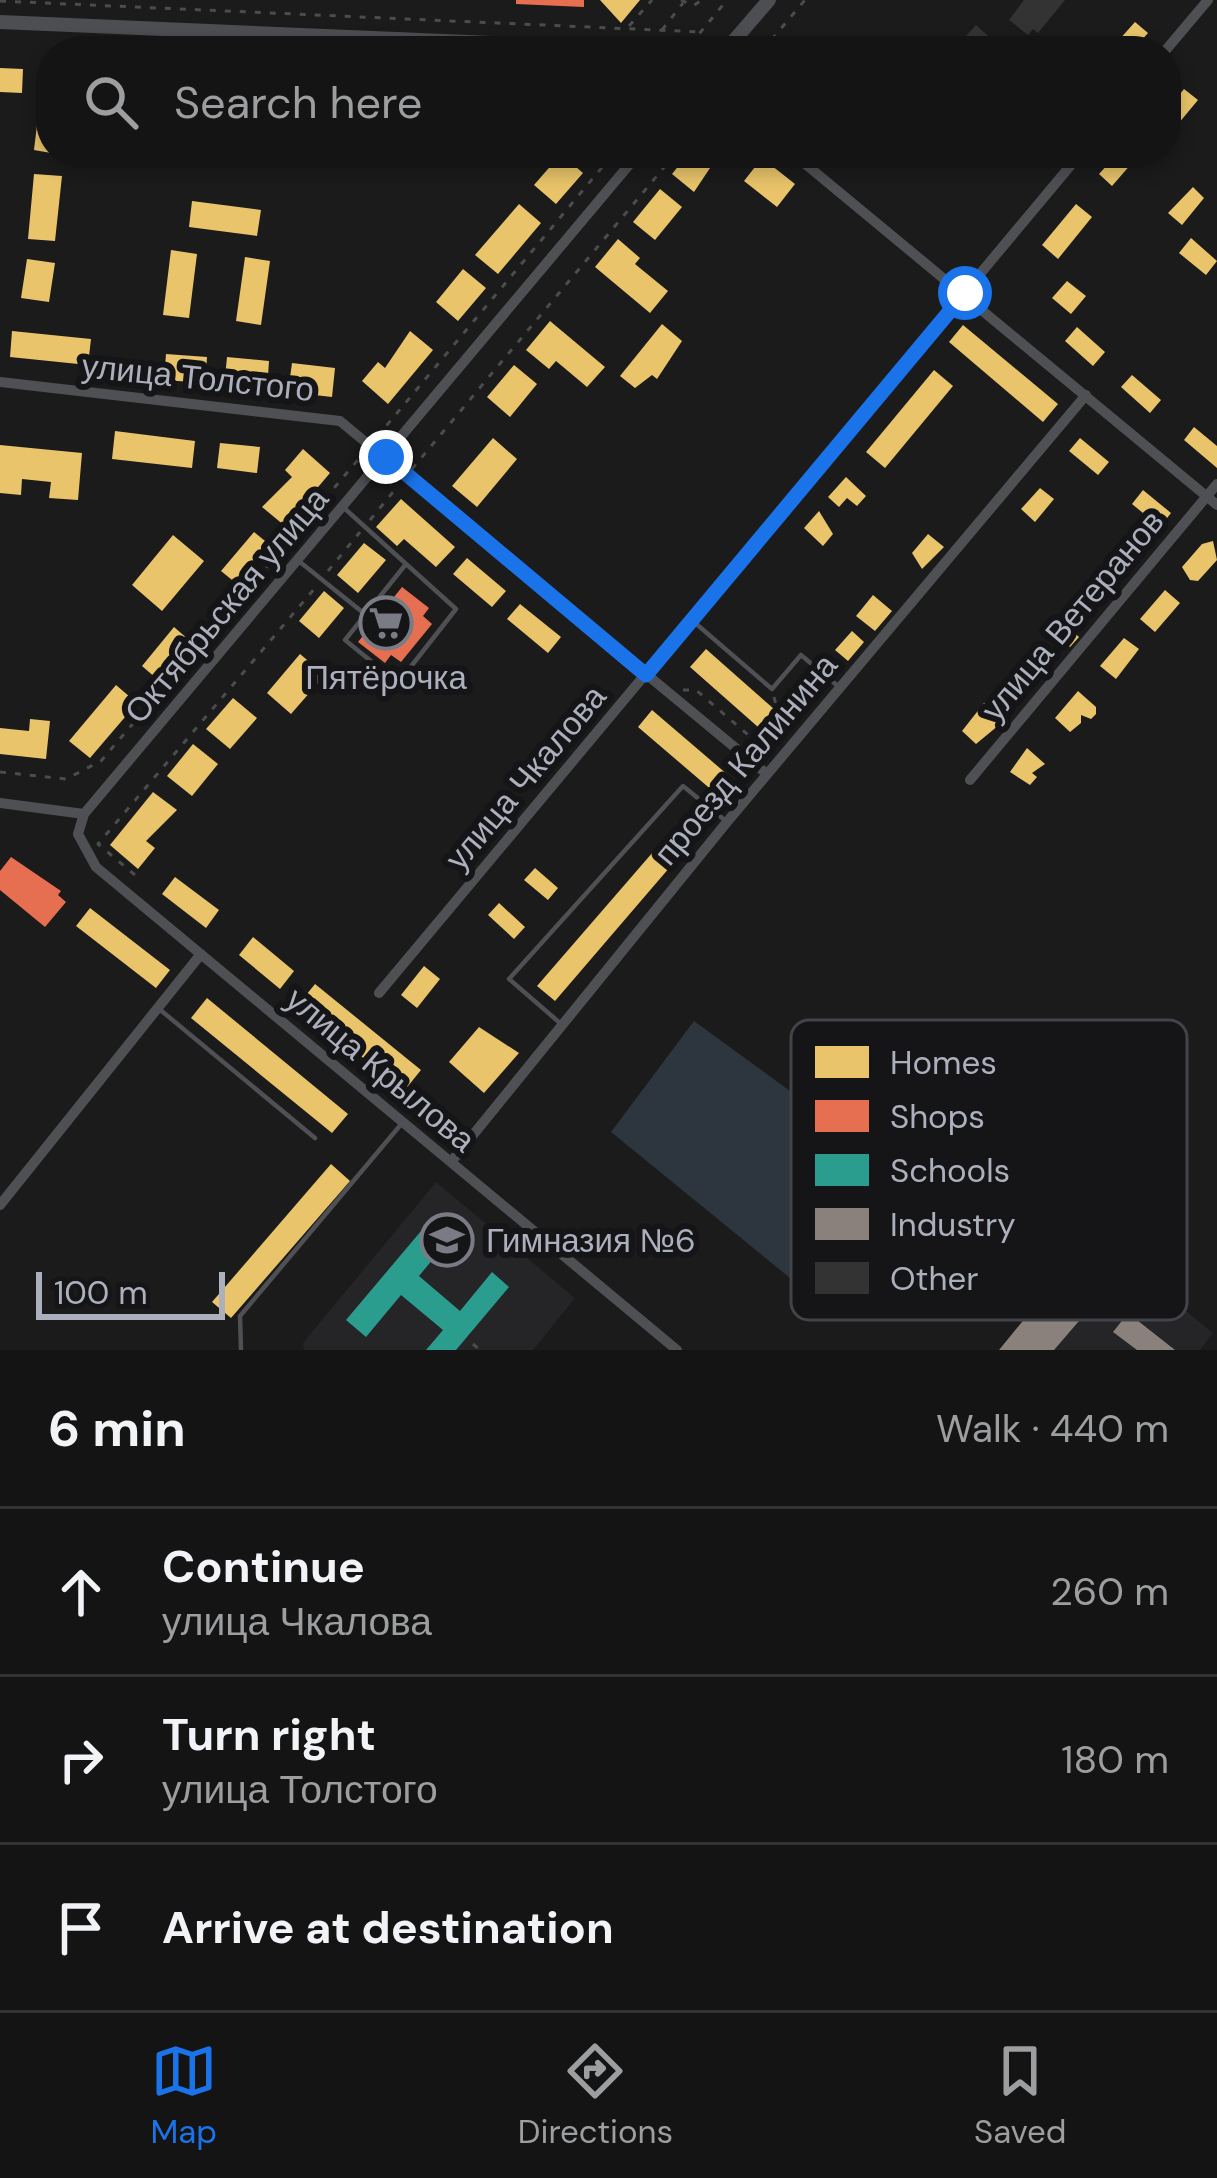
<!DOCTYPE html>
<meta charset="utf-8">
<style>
body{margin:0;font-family:"DM Sans",sans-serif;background:#1d1d1d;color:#f1f3f6}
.scale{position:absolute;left:36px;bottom:30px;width:189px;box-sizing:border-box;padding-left:12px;border:6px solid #acb0bc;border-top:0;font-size:33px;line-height:42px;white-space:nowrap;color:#acb0bc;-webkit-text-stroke:9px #151517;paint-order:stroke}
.stop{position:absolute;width:36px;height:36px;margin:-27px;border:9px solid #1a73e8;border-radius:50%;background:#fff}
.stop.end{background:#1a73e8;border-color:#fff;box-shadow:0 3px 12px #0008}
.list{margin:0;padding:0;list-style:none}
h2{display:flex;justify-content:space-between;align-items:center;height:156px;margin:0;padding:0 48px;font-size:51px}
h2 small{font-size:39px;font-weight:400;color:#9d9ea0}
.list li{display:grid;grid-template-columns:78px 1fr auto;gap:36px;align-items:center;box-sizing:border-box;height:168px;padding:0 48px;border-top:3px solid #333334}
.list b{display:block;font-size:45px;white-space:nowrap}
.list p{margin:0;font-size:39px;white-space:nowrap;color:#9d9ea0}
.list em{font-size:39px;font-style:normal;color:#9d9ea0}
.icon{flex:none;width:66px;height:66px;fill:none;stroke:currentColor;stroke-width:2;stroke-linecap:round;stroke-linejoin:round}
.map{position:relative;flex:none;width:1217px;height:1350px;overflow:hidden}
.search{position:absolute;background:#141414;box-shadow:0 6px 18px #0003;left:36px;right:36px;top:36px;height:132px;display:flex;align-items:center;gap:30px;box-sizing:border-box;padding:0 42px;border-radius:48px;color:#9d9ea0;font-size:45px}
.sheet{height:660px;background:#141414}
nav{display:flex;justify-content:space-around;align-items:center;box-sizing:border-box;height:168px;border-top:3px solid #333334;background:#141414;font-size:33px;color:#9d9ea0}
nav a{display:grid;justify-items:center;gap:6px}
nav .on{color:#1a73e8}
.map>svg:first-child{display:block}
</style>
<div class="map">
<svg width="1217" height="1350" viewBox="0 0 1217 1350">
<rect width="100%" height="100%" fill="#1b1b1b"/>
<!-- built -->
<path fill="#252427" d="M 436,1182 L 575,1298 L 533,1350 L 304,1350 L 303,1343 Z
M 1094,1235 L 1213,1333 L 1200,1350 L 999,1350 Z"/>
<!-- water -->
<path fill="#2d353e" d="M 694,1021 L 879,1156 L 893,1173 L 842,1228 L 830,1216 L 840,1230 L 790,1278 L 611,1132 Z"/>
<!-- homes -->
<path fill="#e9c46a" d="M 600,0 L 640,0 L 621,23 Z
M 1135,22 L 1148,33 L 1132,51 L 1109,51 Z
M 0,68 L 23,69 L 22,93 L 0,92 Z
M 1184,89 L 1198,100 L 1173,130 L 1166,124 L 1166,111 Z
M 39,108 L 51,110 L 51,153 L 34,150 Z
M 689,153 L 735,153 L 727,163 L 718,156 L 694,192 L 672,174 Z
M 1118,153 L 1132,163 L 1112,186 L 1099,174 Z
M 561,154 L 583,173 L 556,204 L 534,185 Z
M 762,158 L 795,184 L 777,207 L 744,181 Z
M 34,174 L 62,176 L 55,241 L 28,239 Z
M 1193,187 L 1204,198 L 1182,225 L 1168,213 Z
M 660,189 L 682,207 L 655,240 L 633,222 Z
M 192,201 L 261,210 L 257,236 L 189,227 Z
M 519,204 L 541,223 L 498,274 L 475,255 Z
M 1076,204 L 1092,217 L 1058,259 L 1042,245 Z
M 1191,238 L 1217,261 L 1206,275 L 1179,253 Z
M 618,239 L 640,258 L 635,264 L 668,291 L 650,313 L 595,267 Z
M 171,250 L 197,254 L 189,318 L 163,315 Z
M 245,257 L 270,261 L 261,325 L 236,321 Z
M 27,259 L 55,263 L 49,302 L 21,298 Z
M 463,269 L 486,288 L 458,321 L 436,302 Z
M 1067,281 L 1086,296 L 1071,314 L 1052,298 Z
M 550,321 L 605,367 L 587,387 L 556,361 L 549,369 L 526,350 Z
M 662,324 L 682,341 L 657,379 L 652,375 L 635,388 L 620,376 Z
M 963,325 L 1058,404 L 1043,422 L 949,342 Z
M 1077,327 L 1105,352 L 1093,366 L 1065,341 Z
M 12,331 L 91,339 L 88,365 L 10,357 Z
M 410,331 L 433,350 L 388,404 L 362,381 L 378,362 L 385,368 Z
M 166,354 L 207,357 L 205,383 L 164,380 Z
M 227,357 L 269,361 L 267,391 L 224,387 Z
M 292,363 L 335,368 L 332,397 L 288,392 Z
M 514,365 L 537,384 L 510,417 L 487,397 Z
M 934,370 L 953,386 L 885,468 L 866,452 Z
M 1132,375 L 1161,400 L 1150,413 L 1121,387 Z
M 1194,427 L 1217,446 L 1217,468 L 1184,440 Z
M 115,431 L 195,441 L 192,468 L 112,459 Z
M 493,438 L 517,459 L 477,507 L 452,486 Z
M 1080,438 L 1109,462 L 1098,475 L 1069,451 Z
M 220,443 L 260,447 L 257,473 L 217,468 Z
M 0,445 L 82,453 L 78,500 L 49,498 L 51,482 L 22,479 L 21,495 L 0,493 Z
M 303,449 L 330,473 L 285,526 L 262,507 L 292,477 L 285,470 Z
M 846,477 L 866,496 L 857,506 L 847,498 L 839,507 L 828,497 Z
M 1040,488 L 1054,499 L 1035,522 L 1021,509 Z
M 1143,490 L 1171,513 L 1160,527 L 1132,504 Z
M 401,499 L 455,547 L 436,567 L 404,539 L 397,546 L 376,527 Z
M 819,511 L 833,534 L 823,546 L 804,528 Z
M 254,532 L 270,545 L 237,584 L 221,571 Z
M 928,534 L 944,547 L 922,569 L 912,553 Z
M 173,535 L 204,561 L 162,611 L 132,585 Z
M 1213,541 L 1217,560 L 1198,581 L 1190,580 L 1182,567 L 1202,544 Z
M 364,543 L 386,560 L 358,593 L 337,575 Z
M 1118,549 L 1133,562 L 1107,591 L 1094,575 Z
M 467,558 L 506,591 L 492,607 L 453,574 Z
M 1165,590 L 1180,603 L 1155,632 L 1140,619 Z
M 324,591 L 344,608 L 319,638 L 299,621 Z
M 873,595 L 892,611 L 875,631 L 856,616 Z
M 1077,597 L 1091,609 L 1072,631 L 1079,637 L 1070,647 L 1054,632 L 1058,627 L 1054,624 Z
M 520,604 L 561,637 L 548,653 L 507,619 Z
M 174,627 L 189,640 L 157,679 L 142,666 Z
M 852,631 L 864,642 L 848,661 L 835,650 Z
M 1124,638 L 1139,649 L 1116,679 L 1100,666 Z
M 706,649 L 774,709 L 758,727 L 690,667 Z
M 1031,652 L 1044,663 L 1031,678 L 1035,682 L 1021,690 L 1008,679 Z
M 300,654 L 325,675 L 291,714 L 267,693 Z
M 812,667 L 829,681 L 797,719 L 780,704 Z
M 116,685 L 137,703 L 90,758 L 69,741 Z
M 1078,691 L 1096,707 L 1096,714 L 1091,719 L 1081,715 L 1081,723 L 1070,732 L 1055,718 Z
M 233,698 L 257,718 L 230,749 L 206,729 Z
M 984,703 L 999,716 L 995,721 L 999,725 L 976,744 L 962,731 Z
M 652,710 L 735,781 L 721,798 L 638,727 Z
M 30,719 L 50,721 L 46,759 L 0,754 L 0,728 L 29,731 Z
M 193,744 L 218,764 L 192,796 L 167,776 Z
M 1027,748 L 1045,764 L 1032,773 L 1037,777 L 1030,785 L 1010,772 Z
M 153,792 L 177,810 L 146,841 L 155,848 L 138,869 L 110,845 Z
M 653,852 L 670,867 L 555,1001 L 537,986 Z
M 535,868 L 558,888 L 548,900 L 524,880 Z
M 175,877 L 219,910 L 206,928 L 162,894 Z
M 499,903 L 525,927 L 514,939 L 488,915 Z
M 90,908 L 170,970 L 156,988 L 76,926 Z
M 253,937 L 294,971 L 280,989 L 239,955 Z
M 424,966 L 440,979 L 417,1008 L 401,995 Z
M 315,984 L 421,1070 L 404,1091 L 298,1005 Z
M 207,998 L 348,1114 L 332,1133 L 191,1018 Z
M 479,1027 L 519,1053 L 484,1093 L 449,1062 Z
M 331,1164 L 350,1181 L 231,1318 L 212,1302 Z"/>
<!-- shops -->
<path fill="#e76f51" d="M 516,0 L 584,0 L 584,7 L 516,4 Z
M 402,587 L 429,608 L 423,616 L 432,624 L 401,662 L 391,655 L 385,663 L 358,642 Z
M 11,857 L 61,891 L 58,895 L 66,902 L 45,927 L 0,890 L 0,871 Z"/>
<!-- schools -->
<path fill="#2a9d8f" d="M 432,1218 L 453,1235 L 419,1276 L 460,1311 L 492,1272 L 509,1287 L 456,1350 L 426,1350 L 443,1330 L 401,1295 L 366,1337 L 346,1320 Z"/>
<!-- industry -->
<path fill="#8a817c" d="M 1045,1294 L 1079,1321 L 1054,1350 L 999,1350 Z
M 1128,1313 L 1175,1350 L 1137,1350 L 1113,1332 Z"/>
<!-- building -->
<path fill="#333" d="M 1024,0 L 1065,0 L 1038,33 L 1033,29 L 1028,35 L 1009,20 Z
M 976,25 L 1005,51 L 983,51 L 966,36 Z"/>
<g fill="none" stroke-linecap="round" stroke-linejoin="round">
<!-- path -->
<path stroke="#4b4c4e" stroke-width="3" stroke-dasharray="6 9" stroke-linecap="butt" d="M 681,0 L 693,6 L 702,0
M 0,1 L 701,32
M 629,26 L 652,0
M 662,30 L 683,3
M 690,45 L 727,0
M 762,51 L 805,0
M 377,437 L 614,153
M 412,469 L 676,153
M 370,520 L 398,486
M 328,571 L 360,532
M 683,690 L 696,690 L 754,740 L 783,733 L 824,686
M 774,697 L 783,733
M 0,772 L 66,779 L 101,761 L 363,454
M 135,875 L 98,844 L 315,588
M 473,1344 L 480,1350"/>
<!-- lane -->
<path stroke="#4e5054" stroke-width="4.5" d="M 343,507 L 456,609 L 398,683 L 345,640 L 406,564
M 300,562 L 366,615
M 694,622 L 772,689 L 801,655 L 839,687
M 158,1008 L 315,1138
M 560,1023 L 509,979 L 683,786 L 727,822
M 241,1350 L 240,1316 L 403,1122"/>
<!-- street -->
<path stroke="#4e5054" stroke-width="10" d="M 1165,51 L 1208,0
M 639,153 L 84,814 L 78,834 L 96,867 L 677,1350
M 792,153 L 1217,505
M 0,382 L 340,421 L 767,774
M 970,780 L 1217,484
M 0,803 L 84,814
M 379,993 L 1081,153
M 451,1162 L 727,822 L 1086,395
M 0,1205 L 201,954"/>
<!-- secondary -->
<path stroke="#4d4e52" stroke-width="14" d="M 0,22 L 676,51
M 725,51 L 769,0"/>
</g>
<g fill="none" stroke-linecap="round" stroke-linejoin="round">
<!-- route -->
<path stroke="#1a73e8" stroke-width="15" d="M 386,457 L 646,675 L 965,293"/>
</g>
<!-- icons -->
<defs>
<g id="supermarket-ring" transform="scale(2.7)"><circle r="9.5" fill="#151517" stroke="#797c84" stroke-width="1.5"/><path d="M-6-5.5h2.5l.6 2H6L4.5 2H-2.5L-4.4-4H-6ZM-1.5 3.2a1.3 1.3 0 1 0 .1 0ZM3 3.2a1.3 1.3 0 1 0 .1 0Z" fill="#797c84"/></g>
<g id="school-ring" transform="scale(2.7)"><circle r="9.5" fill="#151517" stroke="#797c84" stroke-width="1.5"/><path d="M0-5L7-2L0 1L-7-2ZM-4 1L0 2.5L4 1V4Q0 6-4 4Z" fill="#797c84"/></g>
</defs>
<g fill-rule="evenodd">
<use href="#supermarket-ring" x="386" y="623"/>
<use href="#school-ring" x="447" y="1240"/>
</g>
<g text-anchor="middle" stroke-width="12" stroke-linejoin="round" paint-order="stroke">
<!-- street labels -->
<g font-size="33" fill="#acb0bc" stroke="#151517">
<text transform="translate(198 377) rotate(6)" y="12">улица Толстого</text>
<text transform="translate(226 605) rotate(-50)" y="12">Октябрьская улица</text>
<text transform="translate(1072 615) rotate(-50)" y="12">улица Ветеранов</text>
<text transform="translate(745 759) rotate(-50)" y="12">проезд Калинина</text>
<text transform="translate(525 777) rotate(-50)" y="12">улица Чкалова</text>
<text transform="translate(381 1069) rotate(40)" y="12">улица Крылова</text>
</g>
<!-- poi labels -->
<g font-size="33" fill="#acb0bc" stroke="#151517">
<text x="386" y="689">Пятёрочка</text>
<text x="486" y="1252" text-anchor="start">Гимназия №6</text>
</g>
</g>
<!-- legend -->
<rect x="791" y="1020" width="396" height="300" rx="18" fill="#151517" stroke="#424449" stroke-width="3"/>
<rect x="815" y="1046" width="54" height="32" fill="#e9c46a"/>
<rect x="815" y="1100" width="54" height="32" fill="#e76f51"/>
<rect x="815" y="1154" width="54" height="32" fill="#2a9d8f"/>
<rect x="815" y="1208" width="54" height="32" fill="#8a817c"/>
<rect x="815" y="1262" width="54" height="32" fill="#333"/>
<g font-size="33" fill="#acb0bc">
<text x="890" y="1074">Homes</text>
<text x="890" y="1128">Shops</text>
<text x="890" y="1182">Schools</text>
<text x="890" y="1236">Industry</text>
<text x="890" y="1290">Other</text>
</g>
</svg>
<div class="scale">100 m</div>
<div class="stop" style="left:965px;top:293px"></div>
<div class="stop end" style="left:386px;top:457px"></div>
<div class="search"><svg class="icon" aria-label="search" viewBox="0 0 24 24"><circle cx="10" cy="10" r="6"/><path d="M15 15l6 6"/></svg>Search here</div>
</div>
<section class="sheet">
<h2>6 min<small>Walk · 440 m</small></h2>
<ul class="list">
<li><svg class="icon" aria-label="ahead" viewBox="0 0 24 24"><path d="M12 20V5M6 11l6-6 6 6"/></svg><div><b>Continue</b><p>улица Чкалова</p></div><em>260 m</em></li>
<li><svg class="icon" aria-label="right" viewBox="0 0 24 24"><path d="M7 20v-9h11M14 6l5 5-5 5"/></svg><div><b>Turn right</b><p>улица Толстого</p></div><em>180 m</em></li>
<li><svg class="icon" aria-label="arrive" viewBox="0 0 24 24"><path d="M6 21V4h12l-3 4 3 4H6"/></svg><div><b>Arrive at destination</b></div></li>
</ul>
</section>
<nav>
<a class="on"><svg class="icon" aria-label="map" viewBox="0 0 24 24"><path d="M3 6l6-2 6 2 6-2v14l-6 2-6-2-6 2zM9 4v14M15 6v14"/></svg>Map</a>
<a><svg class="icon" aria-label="directions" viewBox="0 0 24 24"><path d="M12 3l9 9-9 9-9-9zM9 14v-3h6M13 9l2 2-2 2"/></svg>Directions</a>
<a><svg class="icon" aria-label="saved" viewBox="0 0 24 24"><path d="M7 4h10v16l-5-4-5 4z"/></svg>Saved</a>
</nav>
